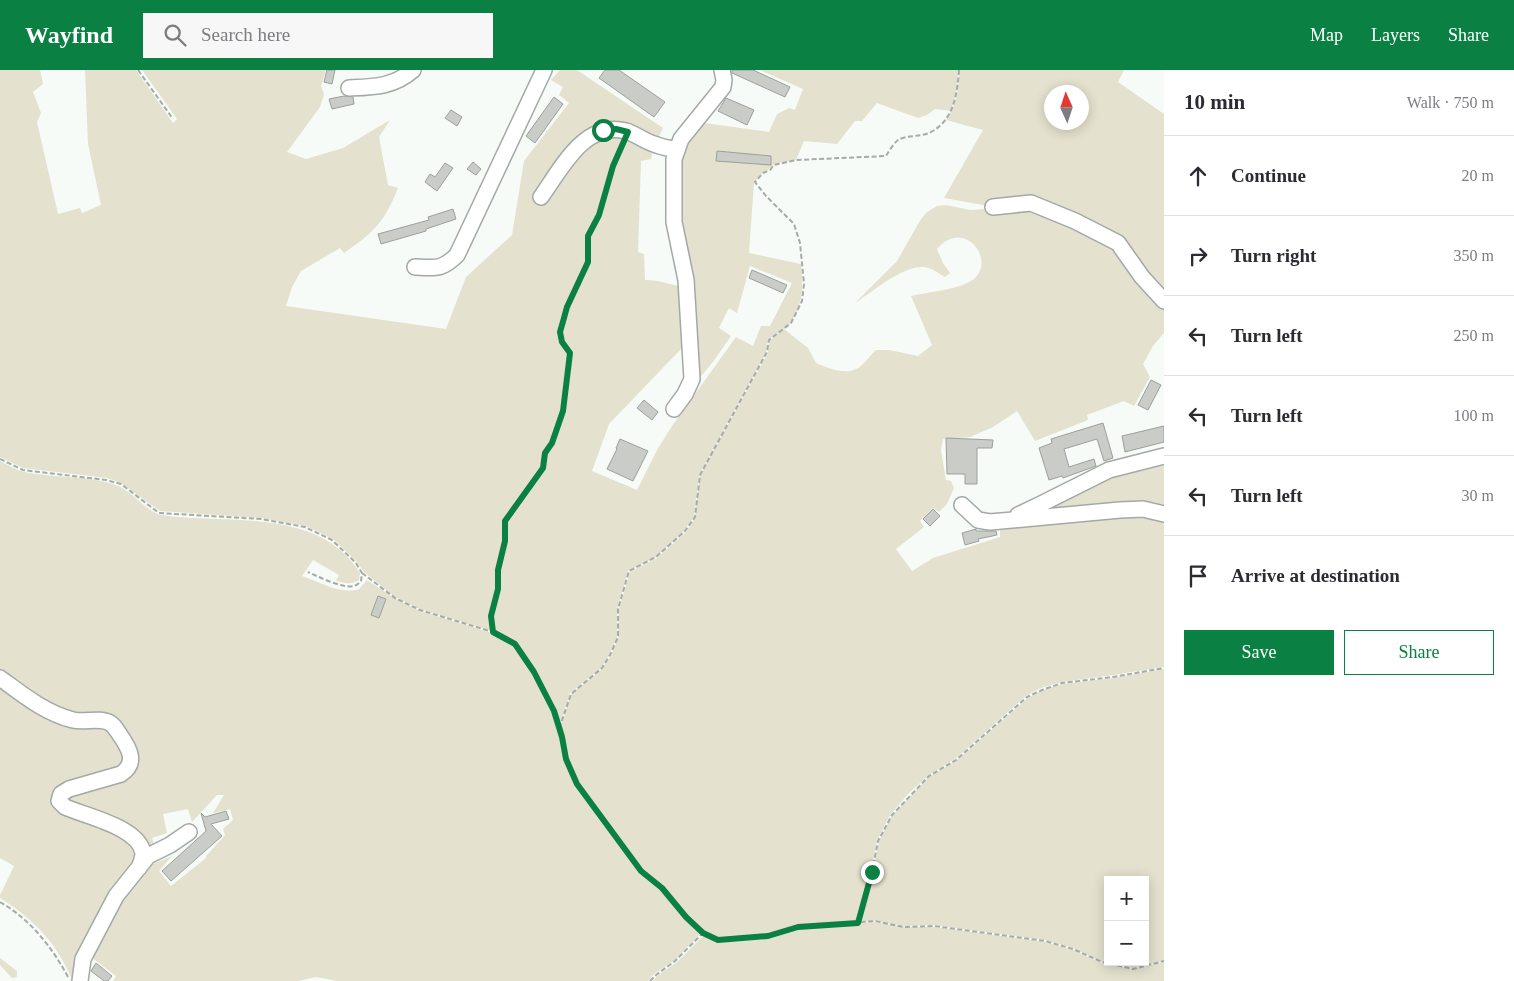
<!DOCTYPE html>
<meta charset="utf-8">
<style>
body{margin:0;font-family:"Times New Roman",serif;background:#f7f7f7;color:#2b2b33}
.controls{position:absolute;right:15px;bottom:15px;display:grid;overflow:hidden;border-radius:0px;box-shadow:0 2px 12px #0003}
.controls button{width:45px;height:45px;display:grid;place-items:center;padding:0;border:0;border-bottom:1px solid #e1e1e2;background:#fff;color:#2b2b33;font:25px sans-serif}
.compass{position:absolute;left:1044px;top:15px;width:45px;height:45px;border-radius:50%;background:#fff;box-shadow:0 2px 12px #0003;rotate:357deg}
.stop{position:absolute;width:15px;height:15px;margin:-11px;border:4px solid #0b8043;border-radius:50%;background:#fff}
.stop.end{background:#0b8043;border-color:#fff;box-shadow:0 1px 5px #0008}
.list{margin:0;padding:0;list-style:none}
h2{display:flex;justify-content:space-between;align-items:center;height:65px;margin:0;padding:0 20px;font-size:21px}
h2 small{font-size:16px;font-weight:400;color:#7c7c81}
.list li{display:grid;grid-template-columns:32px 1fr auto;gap:15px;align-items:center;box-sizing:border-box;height:80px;padding:0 20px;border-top:1px solid #e1e1e2}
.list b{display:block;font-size:19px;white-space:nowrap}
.list em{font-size:16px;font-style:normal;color:#7c7c81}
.actions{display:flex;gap:10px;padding:15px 20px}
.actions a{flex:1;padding:11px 0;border:1px solid #0b8043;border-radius:0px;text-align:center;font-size:18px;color:#0b8043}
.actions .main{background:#0b8043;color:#fff}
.icon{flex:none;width:28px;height:28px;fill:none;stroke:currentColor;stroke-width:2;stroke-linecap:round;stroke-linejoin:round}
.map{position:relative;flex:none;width:1164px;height:911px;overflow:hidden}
header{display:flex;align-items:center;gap:30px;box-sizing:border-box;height:70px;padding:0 25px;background:#0b8043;color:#fff}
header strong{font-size:24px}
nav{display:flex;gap:28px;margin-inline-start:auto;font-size:18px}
.search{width:350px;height:45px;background:#f7f7f7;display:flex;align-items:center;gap:12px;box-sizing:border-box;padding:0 18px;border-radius:0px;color:#7c7c81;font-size:19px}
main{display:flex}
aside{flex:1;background:#fff}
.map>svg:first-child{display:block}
</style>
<header>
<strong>Wayfind</strong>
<div class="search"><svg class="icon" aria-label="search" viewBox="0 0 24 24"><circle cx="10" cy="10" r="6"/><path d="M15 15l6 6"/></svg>Search here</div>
<nav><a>Map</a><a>Layers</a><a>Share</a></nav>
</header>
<main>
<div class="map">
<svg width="1164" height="911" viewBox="0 0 1164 911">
<rect width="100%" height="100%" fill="#f6fbf7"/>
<!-- green -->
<path fill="#e4e1ce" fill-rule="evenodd" d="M 0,0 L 40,0 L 43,14 L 33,22 L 41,43 L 37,52 L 58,144 L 80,138 L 82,143 L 101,135 L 88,74 L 85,0 L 136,0 L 173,53 L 177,49 L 142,0 L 326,0 L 321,16 L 324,24 L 320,37 L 287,82 L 306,89 L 343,78 L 390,50 L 379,67 L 388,115 L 398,118 C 384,153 374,162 344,183 L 340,178 L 301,201 L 292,217 L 286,236 L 446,259 L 466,207 L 512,165 L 524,91 L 569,33 L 559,25 L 563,17 L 551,10 L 560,0 L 577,0 L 663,58 L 658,68 C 646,63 632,55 618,54 C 576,53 554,100 534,129 L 541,133 C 557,111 577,74 603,64 C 609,62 619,64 626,64 L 605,115 L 598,145 L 587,166 L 587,192 L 566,236 L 560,262 L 562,272 L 569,283 L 562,341 L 551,373 L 545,382 L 542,398 L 505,451 L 504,471 L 497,500 L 497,519 L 491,546 L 492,561 L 420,539 L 395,527 L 364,502 L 357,492 L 333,469 L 306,456 L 261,448 L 160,441 L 121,413 L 107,408 L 23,398 L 0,387 Z
M 760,0 L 958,0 L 957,19 L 951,41 L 935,39 L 927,45 L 918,48 L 877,33 L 862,51 L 855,51 L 837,74 L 804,71 L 796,90 L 774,94 L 769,99 L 763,102 L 754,112 L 749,183 L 801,194 C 803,214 804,235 790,253 C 785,259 775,264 768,270 L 766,283 L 699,405 L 694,447 L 684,461 L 656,487 L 628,501 L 617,539 L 617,567 L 609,585 L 601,598 L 570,623 L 560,654 L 549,628 L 535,602 L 516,573 L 493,561 L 492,546 L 499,519 L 499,500 L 506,471 L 506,451 L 543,398 L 546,383 L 552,374 L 564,341 L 570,283 L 563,272 L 561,262 L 568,237 L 588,192 L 589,166 L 600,145 L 607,116 L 611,107 L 613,96 L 629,66 L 653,77 L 651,89 L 641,91 L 638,182 L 644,184 L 645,210 L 658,211 L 678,216 L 683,269 L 682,278 L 609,354 L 592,401 L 637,420 L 657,380 L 672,356 L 736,267 L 753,276 L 761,256 L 770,256 L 792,213 L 750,196 L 737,243 L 729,238 L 719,258 L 731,266 L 713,292 L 691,318 L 674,102 L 697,52 L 769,62 L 777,44 L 789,38 L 795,40 L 803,19 Z
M 959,0 L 1124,0 L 1118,12 L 1164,44 L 1164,228 L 1120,172 L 1030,131 L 988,136 L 944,128 L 983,60 L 946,50 C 957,35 959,18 959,0 ZM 1052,22 L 1082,22 L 1082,52 L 1052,52 Z
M 946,135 L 970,140 L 1032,136 L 1117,176 L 1164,234 L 1164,263 L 1153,276 L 1143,294 L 1150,307 L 1134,336 L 1124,331 L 1087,345 L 1088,350 L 1035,371 L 1017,341 L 993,357 L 970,367 L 943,369 L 941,380 L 946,410 L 951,411 L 954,418 L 947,434 L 939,442 L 933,438 L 920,451 L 924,457 L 896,479 L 912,501 L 933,488 L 1000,467 L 1000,455 L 1127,443 L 1164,447 L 1164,597 L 1113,605 L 1062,612 L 1041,618 L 1026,626 L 955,689 L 929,705 L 910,722 L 890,745 L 877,770 L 871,802 L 856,852 L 798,857 L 768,865 L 718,869 L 704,863 L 687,846 L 663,817 L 652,810 L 642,800 L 578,714 L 566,689 L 561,656 L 571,624 L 602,599 L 611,586 L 618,568 L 619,539 L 630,502 L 657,488 L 686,462 L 695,448 L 700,405 L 768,283 L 769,271 L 784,259 L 808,278 L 816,293 C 830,299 849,307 862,295 C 867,290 871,285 876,280 L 889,280 L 918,286 L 932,275 L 911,226 C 928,222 956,220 971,211 C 999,193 965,146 937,179 L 943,193 L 950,203 L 945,207 C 938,203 932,198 924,197 C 903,195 872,222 855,233 L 897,191 L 921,149 L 927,142 L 937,136 Z
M 1164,388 L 1164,441 L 1029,443 L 1077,418 Z
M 0,391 C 8,395 16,400 24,402 C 53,408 91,405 118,416 C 131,421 149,443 161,445 C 228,455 318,436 360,503 L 359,510 C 351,515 345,513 336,511 L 339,505 L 313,490 L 302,506 C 320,512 340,525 359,519 L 367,510 L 394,528 L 420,541 L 492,563 L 514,574 L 533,603 L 554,641 L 562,667 L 565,689 L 576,714 L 641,801 L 651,811 L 662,818 L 701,863 L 675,890 L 654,904 L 648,911 L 337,911 L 316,907 L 298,911 L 113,911 L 116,906 L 91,887 L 126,823 L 146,797 L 172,786 L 159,801 L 171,816 L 206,788 L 206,786 L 225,765 L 223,759 L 233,750 L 230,739 L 213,743 L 224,725 L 217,725 L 192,752 L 188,739 L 163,744 L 167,763 L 152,768 L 155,778 L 146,782 L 63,728 L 127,704 L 117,655 L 75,648 L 0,605 Z
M 1164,599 L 1164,891 L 1133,898 L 1102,892 L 1073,878 L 1045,870 L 934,855 L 904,856 L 875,851 L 859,852 L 873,802 L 879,771 L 892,746 L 930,706 L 956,691 L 1028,628 L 1042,620 L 1063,614 L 1113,608 ZM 1108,810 L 1145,810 L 1145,892 L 1108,892 Z
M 0,612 L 40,639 L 109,656 L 127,694 L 57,727 L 117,760 L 140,783 L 73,911 C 69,903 65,894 60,886 C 47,863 23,842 0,828 L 0,825 L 14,796 L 0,788 Z
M 875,852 L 904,857 L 934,857 L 1045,872 L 1073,880 L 1102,893 L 1133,899 L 1164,892 L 1164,911 L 653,911 L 657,906 L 677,892 L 704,865 L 718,870 L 768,866 L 799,858 Z
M 0,888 L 17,901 L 17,907 L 12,908 L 0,895 Z"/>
<!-- building -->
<path fill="#caccc7" stroke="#9d9f9a" d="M 327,0 L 335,0 L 332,14 L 324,12 Z
M 605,0 L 619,0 L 665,32 L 654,47 L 599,8 Z
M 732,0 L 753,0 L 790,17 L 785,27 L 732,3 Z
M 344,26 L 353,27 L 354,34 L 332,39 L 329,29 Z
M 554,27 L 563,34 L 535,73 L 526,66 Z
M 726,28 L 754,40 L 747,55 L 718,41 Z
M 451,40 L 462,47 L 457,56 L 445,48 Z
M 717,81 L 771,86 L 771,95 L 716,91 Z
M 473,92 L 481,99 L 476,105 L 467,99 Z
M 445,93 L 453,98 L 437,121 L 425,112 L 430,104 L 435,107 Z
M 453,139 L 456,149 L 426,159 L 426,161 L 381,174 L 378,164 L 429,150 L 428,147 Z
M 752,200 L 787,215 L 783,223 L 749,208 Z
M 1151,310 L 1161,315 L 1148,340 L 1138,335 Z
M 644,330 L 658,342 L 652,350 L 637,338 Z
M 1103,353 L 1113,388 L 1104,391 L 1097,369 L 1064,379 L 1069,397 L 1094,389 L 1096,396 L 1063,408 L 1062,406 L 1049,410 L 1039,378 L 1052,373 L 1051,369 Z
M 1164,356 L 1164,372 L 1125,382 L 1122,366 Z
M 946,368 L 993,370 L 992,378 L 977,378 L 977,414 L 965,414 L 965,404 L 947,404 Z
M 620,369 L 648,381 L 633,411 L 607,399 L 617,379 L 616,378 Z
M 933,439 L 940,446 L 930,456 L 923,449 Z
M 976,459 L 976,461 L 996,461 L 997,465 L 978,469 L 979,471 L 965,475 L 962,463 Z
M 378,526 L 386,529 L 379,548 L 371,545 Z
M 226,741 L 229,749 L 211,754 L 222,766 L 171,811 L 162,801 L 206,761 L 201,743 L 205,747 Z
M 96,893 L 112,906 L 108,911 L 104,911 L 91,901 Z"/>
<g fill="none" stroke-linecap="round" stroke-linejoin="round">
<!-- minor casing -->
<g stroke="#a3a9a5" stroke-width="18">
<path id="minor" d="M 349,18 C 373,17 394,17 413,0
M 541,127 C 561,99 585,50 626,61 C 636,64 644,71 654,74 C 661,77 669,78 676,80
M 993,137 L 1031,133 L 1075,151 L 1118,173 L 1142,207 L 1164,231
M 415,197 C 436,198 442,200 457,185 L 544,0
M 674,339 L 685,324 L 692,309 L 686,210 L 674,152 L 674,89 L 681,69 L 723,17 L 724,10 L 722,0
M 962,435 L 978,450 L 990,452 L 1120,440 L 1143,439 L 1164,444
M 1018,445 L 1041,434 L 1109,400 L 1164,386
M 0,608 C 22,624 45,643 73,650 C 84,653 100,647 110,653 C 115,656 117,661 120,665 C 129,678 138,693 121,704 L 69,719 L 61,724 L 59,731 L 65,737 C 85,746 139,757 143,783 C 143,788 141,793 139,798
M 80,911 L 83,889 L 116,826 L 148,786 L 170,775 L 189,762"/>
</g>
<!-- path -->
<path stroke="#a7aba8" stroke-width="2" stroke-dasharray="5 2.5" stroke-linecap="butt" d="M 138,0 L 173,49
M 959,0 C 957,25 954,51 929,63 C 920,67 906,65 898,70 C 894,73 889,81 886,86 L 796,90 L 774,95 L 770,100 L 763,103 L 755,112 L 766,126 L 794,154 L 800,173 L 804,214 L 802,231 L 791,253 L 769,270 L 767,282 L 700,405 L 695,447 L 685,461 L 656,487 L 629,501 L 618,539 L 618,567 L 610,585 L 602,598 L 571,624 L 560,656 L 566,689 L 577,714 L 641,801 L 662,818 L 686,847 L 703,863 L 718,869 L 768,866 L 798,857 L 875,851 L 904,857 L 934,856 L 1045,871 L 1073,879 L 1102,892 L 1133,899 L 1164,891
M 0,389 L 23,400 L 106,410 L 121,414 L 159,443 L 261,449 L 305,457 L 332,470 L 356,493 L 362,503 L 361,511 C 359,513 357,515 354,516 C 343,519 319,507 308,502
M 362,503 L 395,528 L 420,540 L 493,562 L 515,574 L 534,602 L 554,641 L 559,655
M 493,562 L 491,546 L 498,519 L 498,500 L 505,471 L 505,451 L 543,398 L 545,383 L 552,373 L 563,341 L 570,283 L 562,272 L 560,262 L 567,237 L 588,192 L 588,166 L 599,145 L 606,115 L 624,73
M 0,832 C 30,849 52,877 68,907
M 858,853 L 872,802 L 878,771 L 892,745 L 929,706 L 956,690 L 1027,627 L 1042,620 L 1062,613 L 1113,607 L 1164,598
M 650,911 L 656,905 L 675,891 L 703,863"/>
<!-- minor -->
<use href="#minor" stroke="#fff" stroke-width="15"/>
</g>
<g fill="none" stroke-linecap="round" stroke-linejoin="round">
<!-- route -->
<path stroke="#0b8043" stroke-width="6" d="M 603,60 L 616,59 L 628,62 L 613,96 L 599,145 L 588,166 L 588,192 L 567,237 L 564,248 L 560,262 L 562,272 L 570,283 L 563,341 L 552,373 L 545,383 L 543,398 L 505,451 L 505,471 L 498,500 L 498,519 L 491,546 L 493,562 L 515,574 L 534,602 L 554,641 L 562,667 L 566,689 L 577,714 L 641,801 L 662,818 L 686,847 L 703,863 L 718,870 L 768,866 L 798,857 L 858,853 L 872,802"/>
</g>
</svg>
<div class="controls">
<button>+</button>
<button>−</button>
</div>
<svg class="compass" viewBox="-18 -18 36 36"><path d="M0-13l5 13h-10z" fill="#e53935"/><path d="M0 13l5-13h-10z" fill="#7c7c81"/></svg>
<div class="stop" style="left:603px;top:60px"></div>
<div class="stop end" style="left:872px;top:802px"></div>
</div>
<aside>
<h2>10 min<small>Walk · 750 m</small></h2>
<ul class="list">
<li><svg class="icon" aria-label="ahead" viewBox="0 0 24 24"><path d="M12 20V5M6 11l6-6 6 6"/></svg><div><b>Continue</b></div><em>20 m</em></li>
<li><svg class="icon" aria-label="right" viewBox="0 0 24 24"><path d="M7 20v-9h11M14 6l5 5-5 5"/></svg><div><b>Turn right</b></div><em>350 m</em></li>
<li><svg class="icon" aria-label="left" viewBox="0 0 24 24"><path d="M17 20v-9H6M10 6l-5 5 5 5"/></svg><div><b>Turn left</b></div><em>250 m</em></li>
<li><svg class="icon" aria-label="left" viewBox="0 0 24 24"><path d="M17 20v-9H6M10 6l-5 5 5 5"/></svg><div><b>Turn left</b></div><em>100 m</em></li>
<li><svg class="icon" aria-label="left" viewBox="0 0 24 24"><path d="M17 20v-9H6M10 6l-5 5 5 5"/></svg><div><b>Turn left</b></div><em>30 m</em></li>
<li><svg class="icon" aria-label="arrive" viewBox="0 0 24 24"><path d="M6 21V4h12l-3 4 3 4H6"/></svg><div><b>Arrive at destination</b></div></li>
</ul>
<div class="actions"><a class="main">Save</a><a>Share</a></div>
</aside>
</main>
